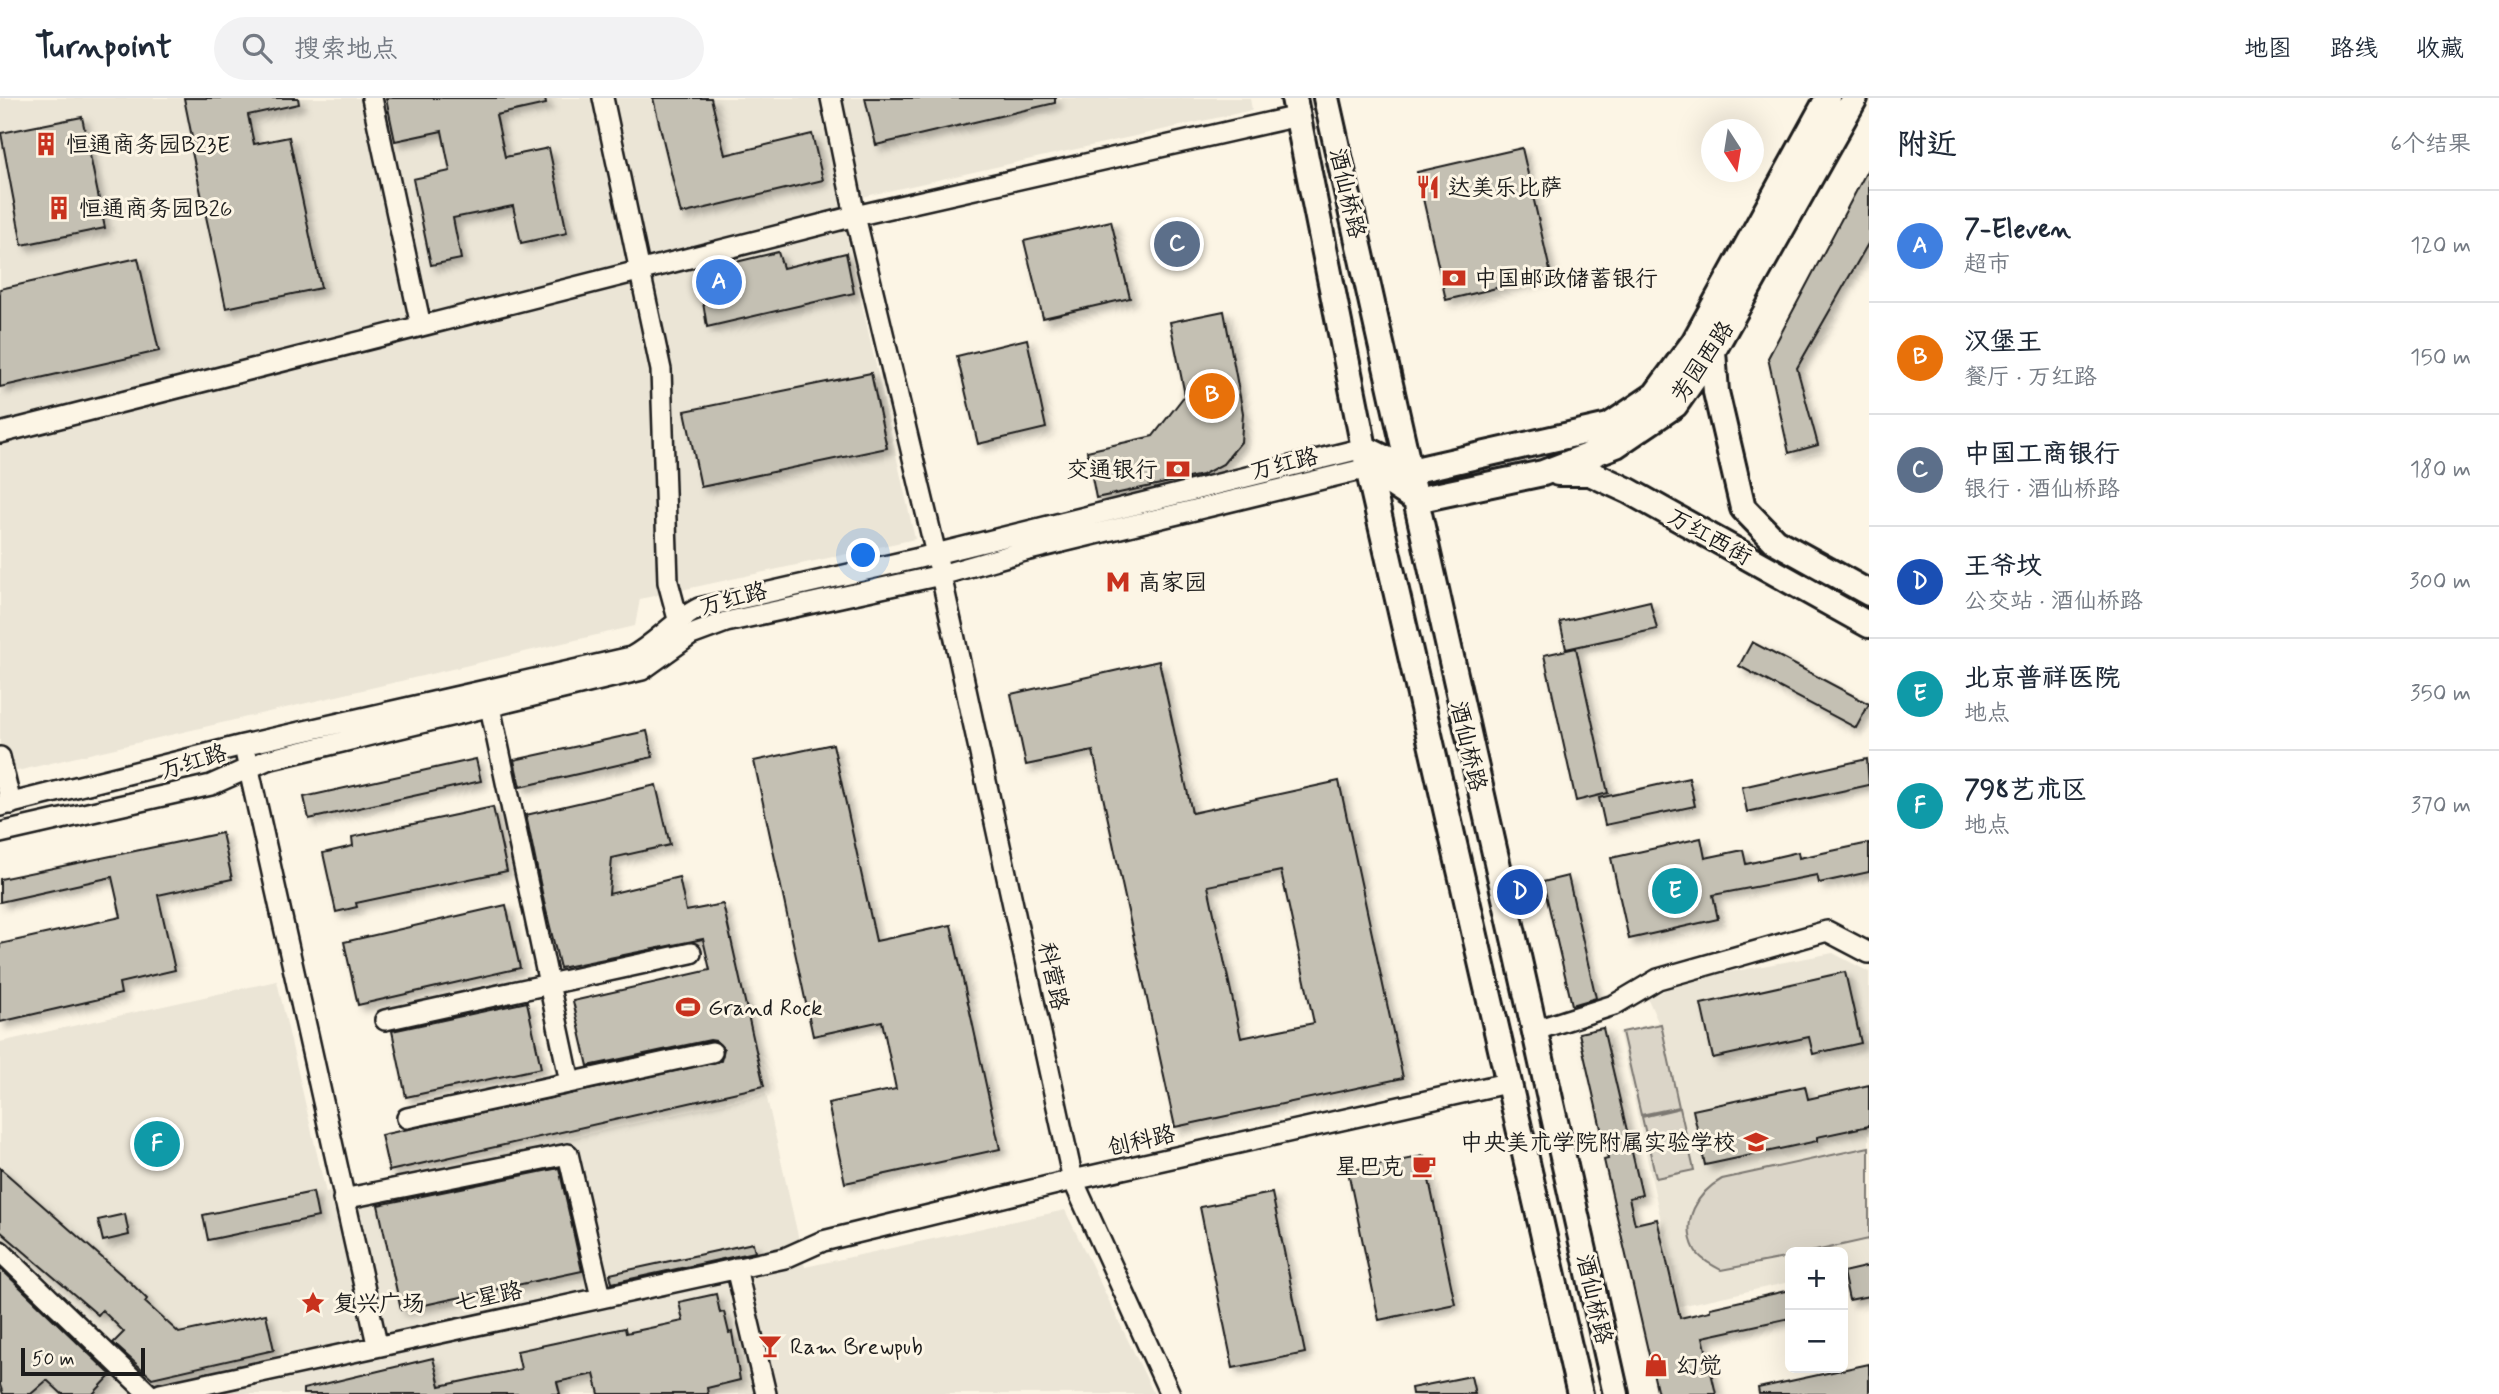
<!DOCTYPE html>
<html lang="zh">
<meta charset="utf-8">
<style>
body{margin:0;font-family:Mynerve,"LXGW WenKai TC",sans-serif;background:#f2f2f3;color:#1f2937}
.controls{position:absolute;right:21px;bottom:21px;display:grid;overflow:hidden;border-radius:10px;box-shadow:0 7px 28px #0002}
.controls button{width:63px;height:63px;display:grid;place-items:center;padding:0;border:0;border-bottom:2px solid #e0e1e3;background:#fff;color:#1f2937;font:35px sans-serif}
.compass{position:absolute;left:1701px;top:21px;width:63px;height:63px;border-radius:50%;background:#fff;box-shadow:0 7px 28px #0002;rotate:168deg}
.scale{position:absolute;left:21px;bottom:18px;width:124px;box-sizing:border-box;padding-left:7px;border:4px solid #1c1c1c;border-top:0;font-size:19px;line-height:24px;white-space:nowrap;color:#1c1c1c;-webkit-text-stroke:5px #fcf5e5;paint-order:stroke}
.you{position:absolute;left:864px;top:458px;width:24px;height:24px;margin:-18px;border:5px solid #fff;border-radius:50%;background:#1a73e8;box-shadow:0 0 0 10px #1a73e833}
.badge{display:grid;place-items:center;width:46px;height:46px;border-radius:50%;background:#b45309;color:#fff;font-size:23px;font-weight:700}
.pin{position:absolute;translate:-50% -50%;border:4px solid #fff;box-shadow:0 2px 7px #0006}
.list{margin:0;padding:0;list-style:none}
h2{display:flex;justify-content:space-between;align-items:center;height:91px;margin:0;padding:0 28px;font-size:30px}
h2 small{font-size:23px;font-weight:400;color:#747a83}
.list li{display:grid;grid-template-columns:46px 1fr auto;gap:21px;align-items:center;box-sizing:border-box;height:112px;padding:0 28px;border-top:2px solid #e0e1e3}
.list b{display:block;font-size:26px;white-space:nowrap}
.list p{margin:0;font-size:23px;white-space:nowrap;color:#747a83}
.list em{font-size:23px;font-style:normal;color:#747a83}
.icon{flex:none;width:38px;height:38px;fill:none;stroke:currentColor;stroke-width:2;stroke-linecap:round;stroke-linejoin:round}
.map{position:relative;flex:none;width:1869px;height:1296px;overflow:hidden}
header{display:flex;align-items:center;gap:42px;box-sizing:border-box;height:98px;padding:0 35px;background:#fff;border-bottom:2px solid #e0e1e3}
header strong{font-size:33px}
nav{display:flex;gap:38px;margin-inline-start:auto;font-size:24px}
.search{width:490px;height:63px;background:#f2f2f3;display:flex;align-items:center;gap:18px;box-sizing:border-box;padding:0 24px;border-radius:38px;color:#747a83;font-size:26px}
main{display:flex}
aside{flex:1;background:#fff}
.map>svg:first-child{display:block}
</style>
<header>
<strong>Turnpoint</strong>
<div class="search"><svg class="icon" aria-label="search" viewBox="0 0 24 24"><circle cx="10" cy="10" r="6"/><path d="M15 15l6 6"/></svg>搜索地点</div>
<nav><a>地图</a><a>路线</a><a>收藏</a></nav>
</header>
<main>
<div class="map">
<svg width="1869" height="1296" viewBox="0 0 1869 1296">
<defs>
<filter id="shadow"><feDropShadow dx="5.5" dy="5.5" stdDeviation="3.5" flood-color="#0004"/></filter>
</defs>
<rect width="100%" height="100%" fill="#fcf5e5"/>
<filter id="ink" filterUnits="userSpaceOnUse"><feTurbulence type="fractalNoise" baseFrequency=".0143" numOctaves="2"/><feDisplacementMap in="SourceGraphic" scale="14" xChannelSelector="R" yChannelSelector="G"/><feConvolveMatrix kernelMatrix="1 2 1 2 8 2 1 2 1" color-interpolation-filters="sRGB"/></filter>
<g filter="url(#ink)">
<!-- built -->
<path fill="#ebe5d6" d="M 0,0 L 1250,0 L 1252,12 L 839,104 L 915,441 L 640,501 L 635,528 L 0,677 Z
M 1833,855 L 1869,874 L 1869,1167 L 1843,1172 L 1843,1154 L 1790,1154 L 1790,1184 L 1680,1208 L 1619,934 L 1658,924 L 1648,901 L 1682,883 Z
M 277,883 L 326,1095 L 766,996 L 805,1169 L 1065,1112 L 1154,1296 L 0,1296 L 0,944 Z"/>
<!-- green -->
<path fill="#dbd5c8" stroke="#7c7872" stroke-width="2" d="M 1661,926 L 1679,1009 L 1641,1017 L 1622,934 Z
M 1680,1010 L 1694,1072 L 1656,1080 L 1642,1019 Z
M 1869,1049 L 1869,1141 L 1811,1154 L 1790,1154 L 1790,1159 L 1721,1172 C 1712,1167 1700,1161 1695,1152 C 1680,1123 1698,1094 1722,1081 Z"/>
<!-- building -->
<path fill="#c4c0b3" stroke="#1c1c1c" stroke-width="2" fill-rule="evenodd" filter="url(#shadow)" d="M 184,0 L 298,0 L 299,6 L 248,17 L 254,46 L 289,39 L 321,190 L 226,210 L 192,54 L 195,54 Z
M 386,0 L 545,0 L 546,6 L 496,17 L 505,59 L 549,50 L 567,135 L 521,145 L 513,108 L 453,120 L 461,161 L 431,167 L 413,81 L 450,73 L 442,33 L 395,43 Z
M 653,0 L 711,0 L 725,57 L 812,36 L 823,82 L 681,116 Z
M 865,0 L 1055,0 L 1055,5 L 876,47 Z
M 82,19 L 105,130 L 22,147 L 1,35 Z
M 1522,50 L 1551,177 L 1446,202 L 1417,74 Z
M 1869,69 L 1869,144 L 1797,270 L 1818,347 L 1789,355 L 1768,260 Z
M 1111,123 L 1130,200 L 1043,220 L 1024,143 Z
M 778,154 L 783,170 L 846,155 L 854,195 L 707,229 L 698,173 Z
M 138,160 L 159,253 L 0,289 L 0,191 Z
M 1224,213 L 1243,315 L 1241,344 L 1223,366 L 1202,377 L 1096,400 L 1087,353 L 1153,338 L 1185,297 L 1170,224 Z
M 1027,241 L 1046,330 L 978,346 L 957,258 Z
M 871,275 L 887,350 L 701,389 L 685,313 Z
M 1650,503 L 1657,531 L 1566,551 L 1560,524 Z
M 1752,544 L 1869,606 L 1856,630 L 1739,568 Z
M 1576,550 L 1608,695 L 1576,703 L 1544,557 Z
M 1159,563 L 1192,715 L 1339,683 L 1403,980 L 1175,1029 L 1093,653 L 1026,667 L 1011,596 ZM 1281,773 L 1314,925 L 1241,940 L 1208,788 Z
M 647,633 L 653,659 L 520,689 L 514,662 Z
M 833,646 L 876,843 L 951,827 L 1000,1051 L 845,1085 L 828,1005 L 896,991 L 882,923 L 813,938 L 754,663 Z
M 476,661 L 481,683 L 309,721 L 304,699 Z
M 1867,661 L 1869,687 L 1747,714 L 1742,689 Z
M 1689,680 L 1695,708 L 1605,727 L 1599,700 Z
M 656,687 L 670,747 L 612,760 L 609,796 L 679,779 L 686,813 L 723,806 L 764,988 L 389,1073 L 381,1037 L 721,963 L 724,951 L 716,943 L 710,942 L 588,968 L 573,903 L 710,872 L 703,841 L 560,870 L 544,804 L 526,717 Z
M 493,709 L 507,773 L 356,805 L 357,809 L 336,814 L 323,755 L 353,748 L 352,739 Z
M 222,735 L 232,781 L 158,797 L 175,872 L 119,885 L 121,896 L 0,924 L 0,846 L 121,819 L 112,779 L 0,804 L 0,781 Z
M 1701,740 L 1705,760 L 1743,752 L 1746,766 L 1798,754 L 1799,760 L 1869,745 L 1869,774 L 1819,785 L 1817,777 L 1713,797 L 1718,821 L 1629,841 L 1611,760 Z
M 1568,778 L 1596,900 L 1572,907 L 1543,784 Z
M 506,807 L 520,870 L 358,907 L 344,844 Z
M 1845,874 L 1861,945 L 1813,956 L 1809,939 L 1713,960 L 1701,906 Z
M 527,904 L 541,970 L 406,999 L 392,933 Z
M 1603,930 L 1642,1097 L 1629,1100 L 1635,1126 L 1657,1121 L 1680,1220 L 1710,1213 L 1710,1210 L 1790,1192 L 1790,1220 L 1703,1239 L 1716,1296 L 1658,1296 L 1604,1062 L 1608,1061 L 1579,935 Z
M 1869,987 L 1869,1028 L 1817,1039 L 1817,1043 L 1705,1067 L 1693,1012 L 1805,988 L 1808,1001 Z
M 1424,1058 L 1455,1206 L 1379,1222 L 1348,1073 Z
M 0,1070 L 132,1186 L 147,1201 L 145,1204 L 179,1235 L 266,1216 L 274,1252 L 152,1280 L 113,1245 L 124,1234 L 102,1212 L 98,1217 L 0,1133 Z
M 559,1070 L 582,1173 L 401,1212 L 378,1107 Z
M 313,1094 L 318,1119 L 208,1142 L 203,1117 Z
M 1272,1095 L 1305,1255 L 1233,1270 L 1200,1109 Z
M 125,1116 L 129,1137 L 103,1143 L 98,1122 Z
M 753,1145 L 755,1154 L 612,1185 L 610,1176 Z
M 1869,1168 L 1869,1198 L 1849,1202 L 1843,1174 Z
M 0,1170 L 111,1277 L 93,1296 L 62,1296 L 47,1282 L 31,1296 L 3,1296 L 0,1287 Z
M 716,1196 L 720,1215 L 724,1214 L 729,1235 L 732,1234 L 740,1282 L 707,1290 L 708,1296 L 599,1296 L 594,1276 L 557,1284 L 560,1296 L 303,1296 L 303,1291 L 433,1260 L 440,1288 L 521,1271 L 517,1253 L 625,1230 L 626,1235 L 683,1223 L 679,1204 Z
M 1869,1266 L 1869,1296 L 1759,1296 L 1758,1290 Z
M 1471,1278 L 1475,1296 L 1412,1296 L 1411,1290 Z"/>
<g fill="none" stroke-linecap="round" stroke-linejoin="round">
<!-- minor casing -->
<g stroke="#1c1c1c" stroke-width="24">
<path id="minor" d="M 372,0 L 421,228
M 603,0 L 661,272 L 668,484 L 678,521
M 831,0 L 855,118 L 941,477 L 1073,1082 L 1170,1296
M 0,335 L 855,118 L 1298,18
M 490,609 L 570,984
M 246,658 L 377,1246
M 0,659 L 11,706
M 0,708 L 243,647 L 631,559 C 657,545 673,523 699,510 L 915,461 L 1364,350
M 0,735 L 211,687 L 267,662 L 642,572 L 691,537 L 726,524 L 941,477 L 1025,453 L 1368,370
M 385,922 L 691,855
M 1533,933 L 1614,907 L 1658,881 L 1827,833 L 1869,855
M 407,1020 L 712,954
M 343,1101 L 568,1056 L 601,1199
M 0,1153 L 149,1296
M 736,1170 L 766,1296
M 160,1296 L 785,1160 L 823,1143 L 1073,1082 L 1511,984"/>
</g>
<!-- major casing -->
<g stroke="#1c1c1c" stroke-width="30">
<path id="major" d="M 1294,0 L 1368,370 L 1580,1296
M 1326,0 L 1616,1296
M 1713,253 L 1716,294 L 1743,410 L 1775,443 L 1869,495
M 1364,350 L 1411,373 L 1609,328 L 1655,297 L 1694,244 L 1828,0
M 1368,370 L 1416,402 L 1543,375 L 1616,347 L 1675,307 L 1713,253 L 1855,0
M 1558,375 L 1590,375 L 1629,393 L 1869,527"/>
</g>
<!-- minor -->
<use href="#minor" stroke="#fcf5e5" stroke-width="19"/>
<!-- major -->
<use href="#major" stroke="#fcf5e5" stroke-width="24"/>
</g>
</g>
<!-- icons -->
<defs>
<g id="building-bare" transform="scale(1.89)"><path d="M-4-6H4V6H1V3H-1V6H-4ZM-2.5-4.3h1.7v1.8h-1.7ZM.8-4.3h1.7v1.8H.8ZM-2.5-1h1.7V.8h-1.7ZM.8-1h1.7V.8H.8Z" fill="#c8321e" stroke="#fcf5e5" stroke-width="2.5" paint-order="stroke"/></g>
<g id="restaurant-bare" transform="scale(1.89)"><path d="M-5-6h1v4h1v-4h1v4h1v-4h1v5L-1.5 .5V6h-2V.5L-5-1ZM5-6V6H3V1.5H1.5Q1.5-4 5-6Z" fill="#c8321e" stroke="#fcf5e5" stroke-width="2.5" paint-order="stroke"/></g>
<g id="bank-bare" transform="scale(1.89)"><path d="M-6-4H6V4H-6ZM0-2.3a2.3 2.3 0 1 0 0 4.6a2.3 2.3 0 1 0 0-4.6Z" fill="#c8321e" stroke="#fcf5e5" stroke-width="2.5" paint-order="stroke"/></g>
<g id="metro-bare" transform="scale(1.89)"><path d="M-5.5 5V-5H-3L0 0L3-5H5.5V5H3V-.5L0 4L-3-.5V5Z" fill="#c8321e" stroke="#fcf5e5" stroke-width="2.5" paint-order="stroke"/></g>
<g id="stadium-bare" transform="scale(1.89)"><path d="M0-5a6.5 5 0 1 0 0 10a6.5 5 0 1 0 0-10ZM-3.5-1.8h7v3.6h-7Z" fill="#c8321e" stroke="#fcf5e5" stroke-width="2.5" paint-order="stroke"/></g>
<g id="school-bare" transform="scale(1.89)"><path d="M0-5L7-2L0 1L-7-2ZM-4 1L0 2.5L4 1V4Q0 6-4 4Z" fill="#c8321e" stroke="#fcf5e5" stroke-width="2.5" paint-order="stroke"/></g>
<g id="cafe-bare" transform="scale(1.89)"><path d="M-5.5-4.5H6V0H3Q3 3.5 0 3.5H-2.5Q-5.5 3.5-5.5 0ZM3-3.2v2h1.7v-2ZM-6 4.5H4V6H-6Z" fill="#c8321e" stroke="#fcf5e5" stroke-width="2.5" paint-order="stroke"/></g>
<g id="sight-bare" transform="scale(1.89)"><path d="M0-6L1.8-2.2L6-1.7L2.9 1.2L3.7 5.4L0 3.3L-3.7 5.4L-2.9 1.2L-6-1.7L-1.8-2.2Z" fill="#c8321e" stroke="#fcf5e5" stroke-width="2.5" paint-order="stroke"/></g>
<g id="bar-bare" transform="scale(1.89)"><path d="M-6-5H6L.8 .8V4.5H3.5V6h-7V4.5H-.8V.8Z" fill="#c8321e" stroke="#fcf5e5" stroke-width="2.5" paint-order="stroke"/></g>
<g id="shop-bare" transform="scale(1.89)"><path d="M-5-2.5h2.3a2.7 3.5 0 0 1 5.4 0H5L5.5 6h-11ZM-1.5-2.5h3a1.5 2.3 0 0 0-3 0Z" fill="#c8321e" stroke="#fcf5e5" stroke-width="2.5" paint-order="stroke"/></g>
</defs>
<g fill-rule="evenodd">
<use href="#building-bare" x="46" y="46"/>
<use href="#restaurant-bare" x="1428" y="89"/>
<use href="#building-bare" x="59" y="110"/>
<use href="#bank-bare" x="1454" y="180"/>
<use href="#bank-bare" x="1178" y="371"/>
<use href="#metro-bare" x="1118" y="484"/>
<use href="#stadium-bare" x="688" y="909"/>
<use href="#school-bare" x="1756" y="1044"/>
<use href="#cafe-bare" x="1424" y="1068"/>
<use href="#sight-bare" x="313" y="1205"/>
<use href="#bar-bare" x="770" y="1248"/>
<use href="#shop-bare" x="1656" y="1267"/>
</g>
<g text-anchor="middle" stroke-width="6" stroke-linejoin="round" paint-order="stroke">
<!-- poi labels -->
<g font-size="23" fill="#1c1c1c" stroke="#fcf5e5" text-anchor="start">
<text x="66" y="54">恒通商务园B23E</text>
<text x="1448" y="97">达美乐比萨</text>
<text x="79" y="118">恒通商务园B26</text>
<text x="1474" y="188">中国邮政储蓄银行</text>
<text x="1158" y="379" text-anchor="end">交通银行</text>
<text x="1138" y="492">高家园</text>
<text x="708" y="917">Grand Rock</text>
<text x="1736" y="1052" text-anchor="end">中央美术学院附属实验学校</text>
<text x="1404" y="1076" text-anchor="end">星巴克</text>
<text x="333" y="1213">复兴广场</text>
<text x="790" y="1256">Ram Brewpub</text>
<text x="1676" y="1275">幻觉</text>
</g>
<!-- street labels -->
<g font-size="23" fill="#1c1c1c" stroke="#fcf5e5">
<text transform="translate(1348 95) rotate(77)" y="8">酒仙桥路</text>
<text transform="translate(1702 263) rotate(-56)" y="8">芳园西路</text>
<text transform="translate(1284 365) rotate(-14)" y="8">万红路</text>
<text transform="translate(1710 438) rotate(29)" y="8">万红西街</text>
<text transform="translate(733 500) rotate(-15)" y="8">万红路</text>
<text transform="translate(1469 648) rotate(77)" y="8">酒仙桥路</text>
<text transform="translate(193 663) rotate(-17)" y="8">万红路</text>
<text transform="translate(1054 878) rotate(78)" y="8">科营路</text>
<text transform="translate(1141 1042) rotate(-13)" y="8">创科路</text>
<text transform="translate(488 1198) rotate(-12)" y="8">七星路</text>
<text transform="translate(1595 1201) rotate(77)" y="8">酒仙桥路</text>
</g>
</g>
</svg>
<div class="controls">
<button>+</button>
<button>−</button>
</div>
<svg class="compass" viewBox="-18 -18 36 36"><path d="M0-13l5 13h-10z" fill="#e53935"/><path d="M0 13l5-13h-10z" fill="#747a83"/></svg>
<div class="scale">50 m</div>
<div class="you"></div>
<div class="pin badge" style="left:719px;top:184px;background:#3f7fe0">A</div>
<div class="pin badge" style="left:1212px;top:298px;background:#e8710a">B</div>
<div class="pin badge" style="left:1177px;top:146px;background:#5c6f8a">C</div>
<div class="pin badge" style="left:1520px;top:794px;background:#1a4fb4">D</div>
<div class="pin badge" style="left:1675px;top:793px;background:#0f9aa8">E</div>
<div class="pin badge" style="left:157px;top:1046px;background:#0f9aa8">F</div>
</div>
<aside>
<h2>附近<small>6个结果</small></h2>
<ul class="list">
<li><span class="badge" style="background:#3f7fe0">A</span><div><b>7-Eleven</b><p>超市</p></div><em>120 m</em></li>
<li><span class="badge" style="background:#e8710a">B</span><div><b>汉堡王</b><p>餐厅 · 万红路</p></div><em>150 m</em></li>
<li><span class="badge" style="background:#5c6f8a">C</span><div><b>中国工商银行</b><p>银行 · 酒仙桥路</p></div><em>180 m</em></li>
<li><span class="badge" style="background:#1a4fb4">D</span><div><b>王爷坟</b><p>公交站 · 酒仙桥路</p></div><em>300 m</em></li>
<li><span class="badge" style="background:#0f9aa8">E</span><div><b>北京普祥医院</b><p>地点</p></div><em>350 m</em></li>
<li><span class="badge" style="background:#0f9aa8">F</span><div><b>798艺术区</b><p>地点</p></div><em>370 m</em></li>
</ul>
</aside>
</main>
